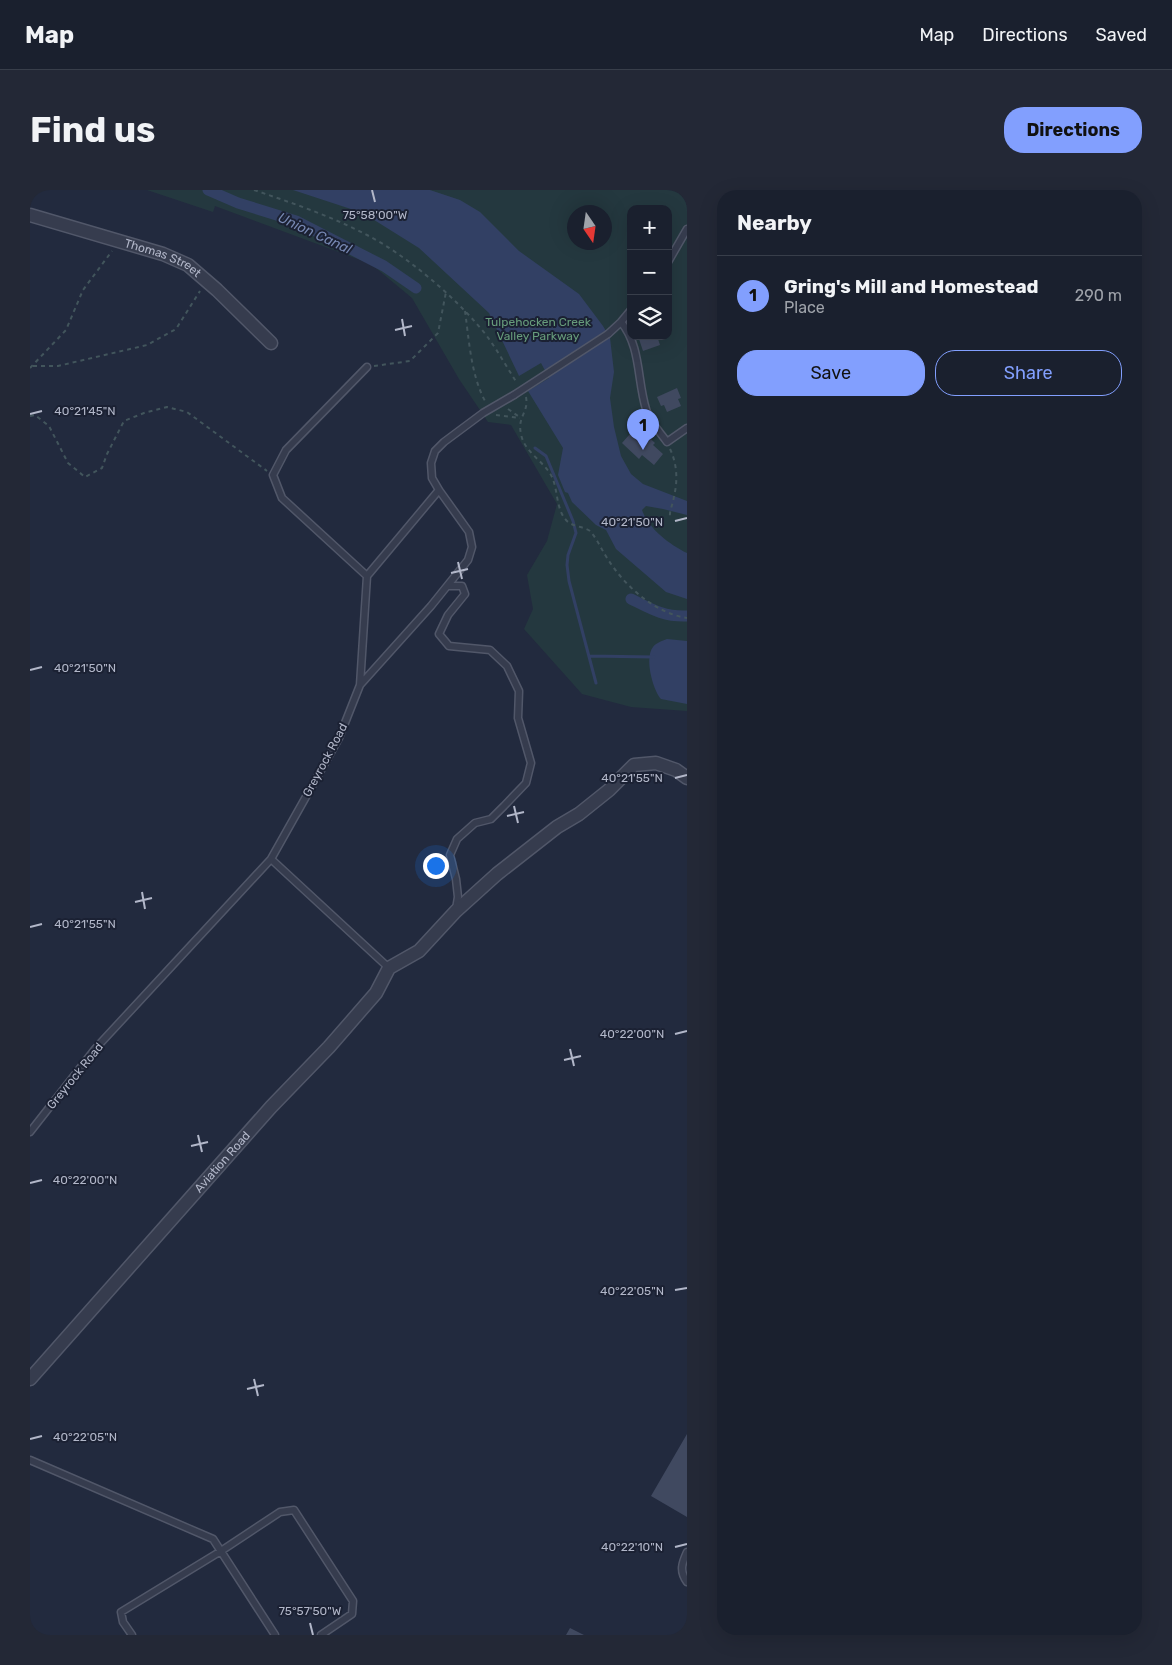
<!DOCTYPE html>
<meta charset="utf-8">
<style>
body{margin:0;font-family:Rubik,sans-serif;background:#232836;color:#f1f3f6}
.controls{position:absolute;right:15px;top:15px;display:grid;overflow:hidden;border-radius:10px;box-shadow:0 5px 20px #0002}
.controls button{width:45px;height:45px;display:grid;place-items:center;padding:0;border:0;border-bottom:1px solid #383e4a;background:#1a202e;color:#f1f3f6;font:25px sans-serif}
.compass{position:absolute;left:537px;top:15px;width:45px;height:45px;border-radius:50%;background:#1a202e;box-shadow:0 5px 20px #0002;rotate:167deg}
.you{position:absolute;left:405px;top:675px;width:18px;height:18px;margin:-12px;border:4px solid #fff;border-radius:50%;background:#1a73e8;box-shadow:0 0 0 8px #1a73e833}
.badge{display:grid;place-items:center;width:32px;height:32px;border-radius:50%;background:#829ffe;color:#111;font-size:16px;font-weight:700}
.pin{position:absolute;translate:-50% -41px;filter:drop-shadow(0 1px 2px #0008)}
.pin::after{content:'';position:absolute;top:26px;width:18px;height:15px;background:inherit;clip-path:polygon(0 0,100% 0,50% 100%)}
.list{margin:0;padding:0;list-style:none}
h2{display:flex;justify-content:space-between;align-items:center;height:65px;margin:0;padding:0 20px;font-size:21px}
h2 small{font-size:16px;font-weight:400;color:#9fa3aa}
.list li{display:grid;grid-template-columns:32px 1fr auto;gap:15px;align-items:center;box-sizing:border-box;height:80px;padding:0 20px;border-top:1px solid #383e4a}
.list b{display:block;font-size:19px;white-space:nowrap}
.list p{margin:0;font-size:16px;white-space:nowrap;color:#9fa3aa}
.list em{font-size:16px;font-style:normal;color:#9fa3aa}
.actions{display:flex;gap:10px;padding:15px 20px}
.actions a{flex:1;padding:11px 0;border:1px solid #829ffe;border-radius:20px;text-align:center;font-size:18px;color:#829ffe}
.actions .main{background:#829ffe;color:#111}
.icon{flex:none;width:28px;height:28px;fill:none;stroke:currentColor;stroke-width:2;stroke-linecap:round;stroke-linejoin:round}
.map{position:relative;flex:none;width:657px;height:1445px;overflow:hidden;border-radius:20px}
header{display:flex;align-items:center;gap:30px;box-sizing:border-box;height:70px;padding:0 25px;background:#1a202e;border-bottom:1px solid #383e4a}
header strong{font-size:24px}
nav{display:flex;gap:28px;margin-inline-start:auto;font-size:18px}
.intro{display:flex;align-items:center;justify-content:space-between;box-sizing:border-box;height:120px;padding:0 30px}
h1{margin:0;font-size:35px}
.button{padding:12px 22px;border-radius:20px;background:#829ffe;color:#111;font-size:18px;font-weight:700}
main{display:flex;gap:30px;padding:0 30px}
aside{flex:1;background:#1a202e;border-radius:20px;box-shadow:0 5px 20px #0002}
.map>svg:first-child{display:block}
</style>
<header>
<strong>Map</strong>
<nav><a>Map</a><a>Directions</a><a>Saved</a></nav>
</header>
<div class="intro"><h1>Find us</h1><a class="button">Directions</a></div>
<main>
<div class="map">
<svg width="657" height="1445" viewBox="0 0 657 1445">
<rect width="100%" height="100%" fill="#222a3e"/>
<!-- green -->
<path fill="#24383f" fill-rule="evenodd" d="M 117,0 L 657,0 L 657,521 L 601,517 L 552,504 L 494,439 L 503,419 L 497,385 L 517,351 L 527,314 L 481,235 L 458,232 L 429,189 L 382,108 L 341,74 L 185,16 L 183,22 ZM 601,19 L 638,19 L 638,146 L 601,146 ZM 544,22 L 574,22 L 574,52 L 544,52 Z"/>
<!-- water -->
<path fill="#324064" d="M 263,0 L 400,0 L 430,10 L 450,22 L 489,61 L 549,104 L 573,136 L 580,148 L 584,182 L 580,208 L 584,237 L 591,266 L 601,284 L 613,294 L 657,311 L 657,325 L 633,319 L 616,316 L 612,320 C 618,338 640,355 657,363 L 657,409 L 636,402 L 586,359 L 576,340 L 566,335 L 542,312 L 538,303 L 535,302 L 528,285 L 533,258 L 498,201 L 519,188 L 511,173 L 489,186 L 459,123 L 389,58 L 333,23 Z
M 637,449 L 657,451 L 657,514 L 631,509 C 623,500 614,468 623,457 C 626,453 632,451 637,449 Z"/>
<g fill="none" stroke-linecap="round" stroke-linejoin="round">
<!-- stream -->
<path stroke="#324064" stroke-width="3" d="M 505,258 L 516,266 L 543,331 L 546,343 L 538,365 L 537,375 L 539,391 L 566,493
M 559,466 L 624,467"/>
<!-- canal -->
<path stroke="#324064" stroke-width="11" d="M 178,0 L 208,13 L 266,31 L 354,76 L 386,98
M 601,409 C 621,419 634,427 657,426"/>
</g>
<!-- building -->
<path fill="#404960" d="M 608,146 L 627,146 L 630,155 L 613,161 Z
M 647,198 L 651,208 L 648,209 L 651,216 L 637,222 L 634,215 L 631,216 L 627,207 Z
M 607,236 L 625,253 L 623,255 L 633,264 L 624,275 L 612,265 L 609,269 L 592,253 Z
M 657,1244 L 657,1327 L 621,1306 Z
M 540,1438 L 554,1445 L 536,1445 Z"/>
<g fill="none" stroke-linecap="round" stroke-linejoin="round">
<!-- lane casing -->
<g stroke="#515769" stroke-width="9">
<path id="lane" d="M 638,72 L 657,39
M 591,132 C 611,156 607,190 616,219 C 619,231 630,242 637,252 L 657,238
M 578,144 L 591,132 L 601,120
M 337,386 L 409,300
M 419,396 L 432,396 L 435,404 L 418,425 L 409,444 L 419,456 L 460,460 L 477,476 L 489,501 L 488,528 L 501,573 L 496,593 L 474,616 L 461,629 L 445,633 L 427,649 L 420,665 L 426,689 L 428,707 L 426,719
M 330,495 L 401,416 L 438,370 L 442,357 L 439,342 L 409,300 L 402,288 L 401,273 L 405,261 L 414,252 L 453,223 L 484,205
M 241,669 L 359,778
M 0,942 L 65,859 L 241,669 L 309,548 L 330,495 L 337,386 L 252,308 L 243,285 L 256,260 L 337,177
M 0,1270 L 183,1349 L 245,1445
M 657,1362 C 652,1373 649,1381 657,1392
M 102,1445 L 93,1432 L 91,1422 L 191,1361 L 250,1322 L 264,1320 L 323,1411 L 322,1424 L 291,1445"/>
</g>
<!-- street casing -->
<g stroke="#515769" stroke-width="15">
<g id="street">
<path id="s1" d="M 0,25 L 133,64 L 158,75 L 187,100 L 241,153"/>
<path id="s2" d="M 0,1189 L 241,917 L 299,857 L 346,803 L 359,778 L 389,761 L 426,721 L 467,684 L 527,637 L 549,624 L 579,600 L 604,575 L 626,573 L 646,580 L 657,588"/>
</g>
</g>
<!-- path -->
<path stroke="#42555c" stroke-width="2" stroke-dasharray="4 4" stroke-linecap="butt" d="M 224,0 C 262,13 301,26 337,45 C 374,64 419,102 446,133 C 462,150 474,173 487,193
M 435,121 C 439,150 441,185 455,211
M 3,176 L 28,176 L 117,155 L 146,139 L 170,101
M 344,176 L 380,171 L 408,143 L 416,102
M 0,178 L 36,140 L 53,100 L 82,61
M 496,207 C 499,223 487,226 491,244 C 494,262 514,271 522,287 C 528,300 526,319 536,330 C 542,337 553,336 560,341 C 568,350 572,361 579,371 C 596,397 625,423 657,428
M 478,219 L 488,226
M 466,225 L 490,228
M 0,226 L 5,225 L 19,236 L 38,273 L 55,287 L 72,278 L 77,264 L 94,231 L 114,223 L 137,217 L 157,222 L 237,281
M 640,259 C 647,273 648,291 644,306 C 643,315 639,320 640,329"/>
<!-- lane -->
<use href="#lane" stroke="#363c4e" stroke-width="6"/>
<!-- street -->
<use href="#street" stroke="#363c4e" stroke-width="12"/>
<!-- lane-bridge casing -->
<g stroke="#515769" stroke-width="9" stroke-linecap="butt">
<path id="lane-bridge" d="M 484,205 L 578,144"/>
</g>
<!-- lane-bridge -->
<use href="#lane-bridge" stroke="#363c4e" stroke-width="6"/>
</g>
<!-- ticks -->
<path fill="none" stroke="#b2b7c9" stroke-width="2" d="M 342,0 L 345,12M 372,129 L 375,146M 365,140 L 382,136M 0,224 L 12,221M 645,331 L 657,328M 428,372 L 432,389M 421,383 L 438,379M 0,480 L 12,477M 645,588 L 657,585M 484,616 L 488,633M 477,626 L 494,622M 112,702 L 115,719M 105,712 L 122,708M 0,737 L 12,734M 645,844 L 657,841M 540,859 L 544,876M 534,870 L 551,866M 168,945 L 172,962M 161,956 L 178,952M 0,993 L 12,990M 645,1100 L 657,1098M 224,1189 L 228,1206M 217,1199 L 234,1195M 0,1249 L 12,1246M 645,1357 L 657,1354M 280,1433 L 283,1445"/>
<g text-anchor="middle" stroke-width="4" stroke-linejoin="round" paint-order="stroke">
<!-- street labels -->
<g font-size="12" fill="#b2b7c9" stroke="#1b2133">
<text dy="4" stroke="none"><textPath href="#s1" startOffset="140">Thomas Street</textPath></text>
<text transform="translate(295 570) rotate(-62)" y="4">Greyrock Road</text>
<text transform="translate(45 886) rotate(-51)" y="4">Greyrock Road</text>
<text dy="4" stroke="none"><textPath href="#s2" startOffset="290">Aviation Road</textPath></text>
</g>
<!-- park labels -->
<g font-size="12" fill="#679c7b" stroke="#1b2133">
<text x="508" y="136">Tulpehocken Creek<tspan x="508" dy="14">Valley Parkway</tspan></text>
</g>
<!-- water labels -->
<g font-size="14" font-style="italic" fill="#7788b2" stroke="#1b2133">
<text transform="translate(285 43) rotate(25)" y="5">Union Canal</text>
</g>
</g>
<g font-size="12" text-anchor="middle" fill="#b2b7c9" stroke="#1b2133" stroke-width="4" stroke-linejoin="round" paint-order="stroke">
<text x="345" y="29">75°58'00"W</text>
<text x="55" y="225">40°21'45"N</text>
<text x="602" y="336">40°21'50"N</text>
<text x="55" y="482">40°21'50"N</text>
<text x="602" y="592">40°21'55"N</text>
<text x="55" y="738">40°21'55"N</text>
<text x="602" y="848">40°22'00"N</text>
<text x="55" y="994">40°22'00"N</text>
<text x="602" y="1105">40°22'05"N</text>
<text x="55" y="1251">40°22'05"N</text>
<text x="602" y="1361">40°22'10"N</text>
<text x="280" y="1425">75°57'50"W</text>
</g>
</svg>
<div class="controls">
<button>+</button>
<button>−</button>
<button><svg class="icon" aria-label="layers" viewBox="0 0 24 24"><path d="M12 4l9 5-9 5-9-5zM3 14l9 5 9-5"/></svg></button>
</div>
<svg class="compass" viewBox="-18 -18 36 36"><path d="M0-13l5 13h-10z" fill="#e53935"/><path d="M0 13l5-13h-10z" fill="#9fa3aa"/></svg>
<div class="you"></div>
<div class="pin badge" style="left:613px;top:260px">1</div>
</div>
<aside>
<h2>Nearby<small></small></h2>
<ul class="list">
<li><span class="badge">1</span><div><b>Gring's Mill and Homestead</b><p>Place</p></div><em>290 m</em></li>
</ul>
<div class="actions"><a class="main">Save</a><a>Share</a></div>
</aside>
</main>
